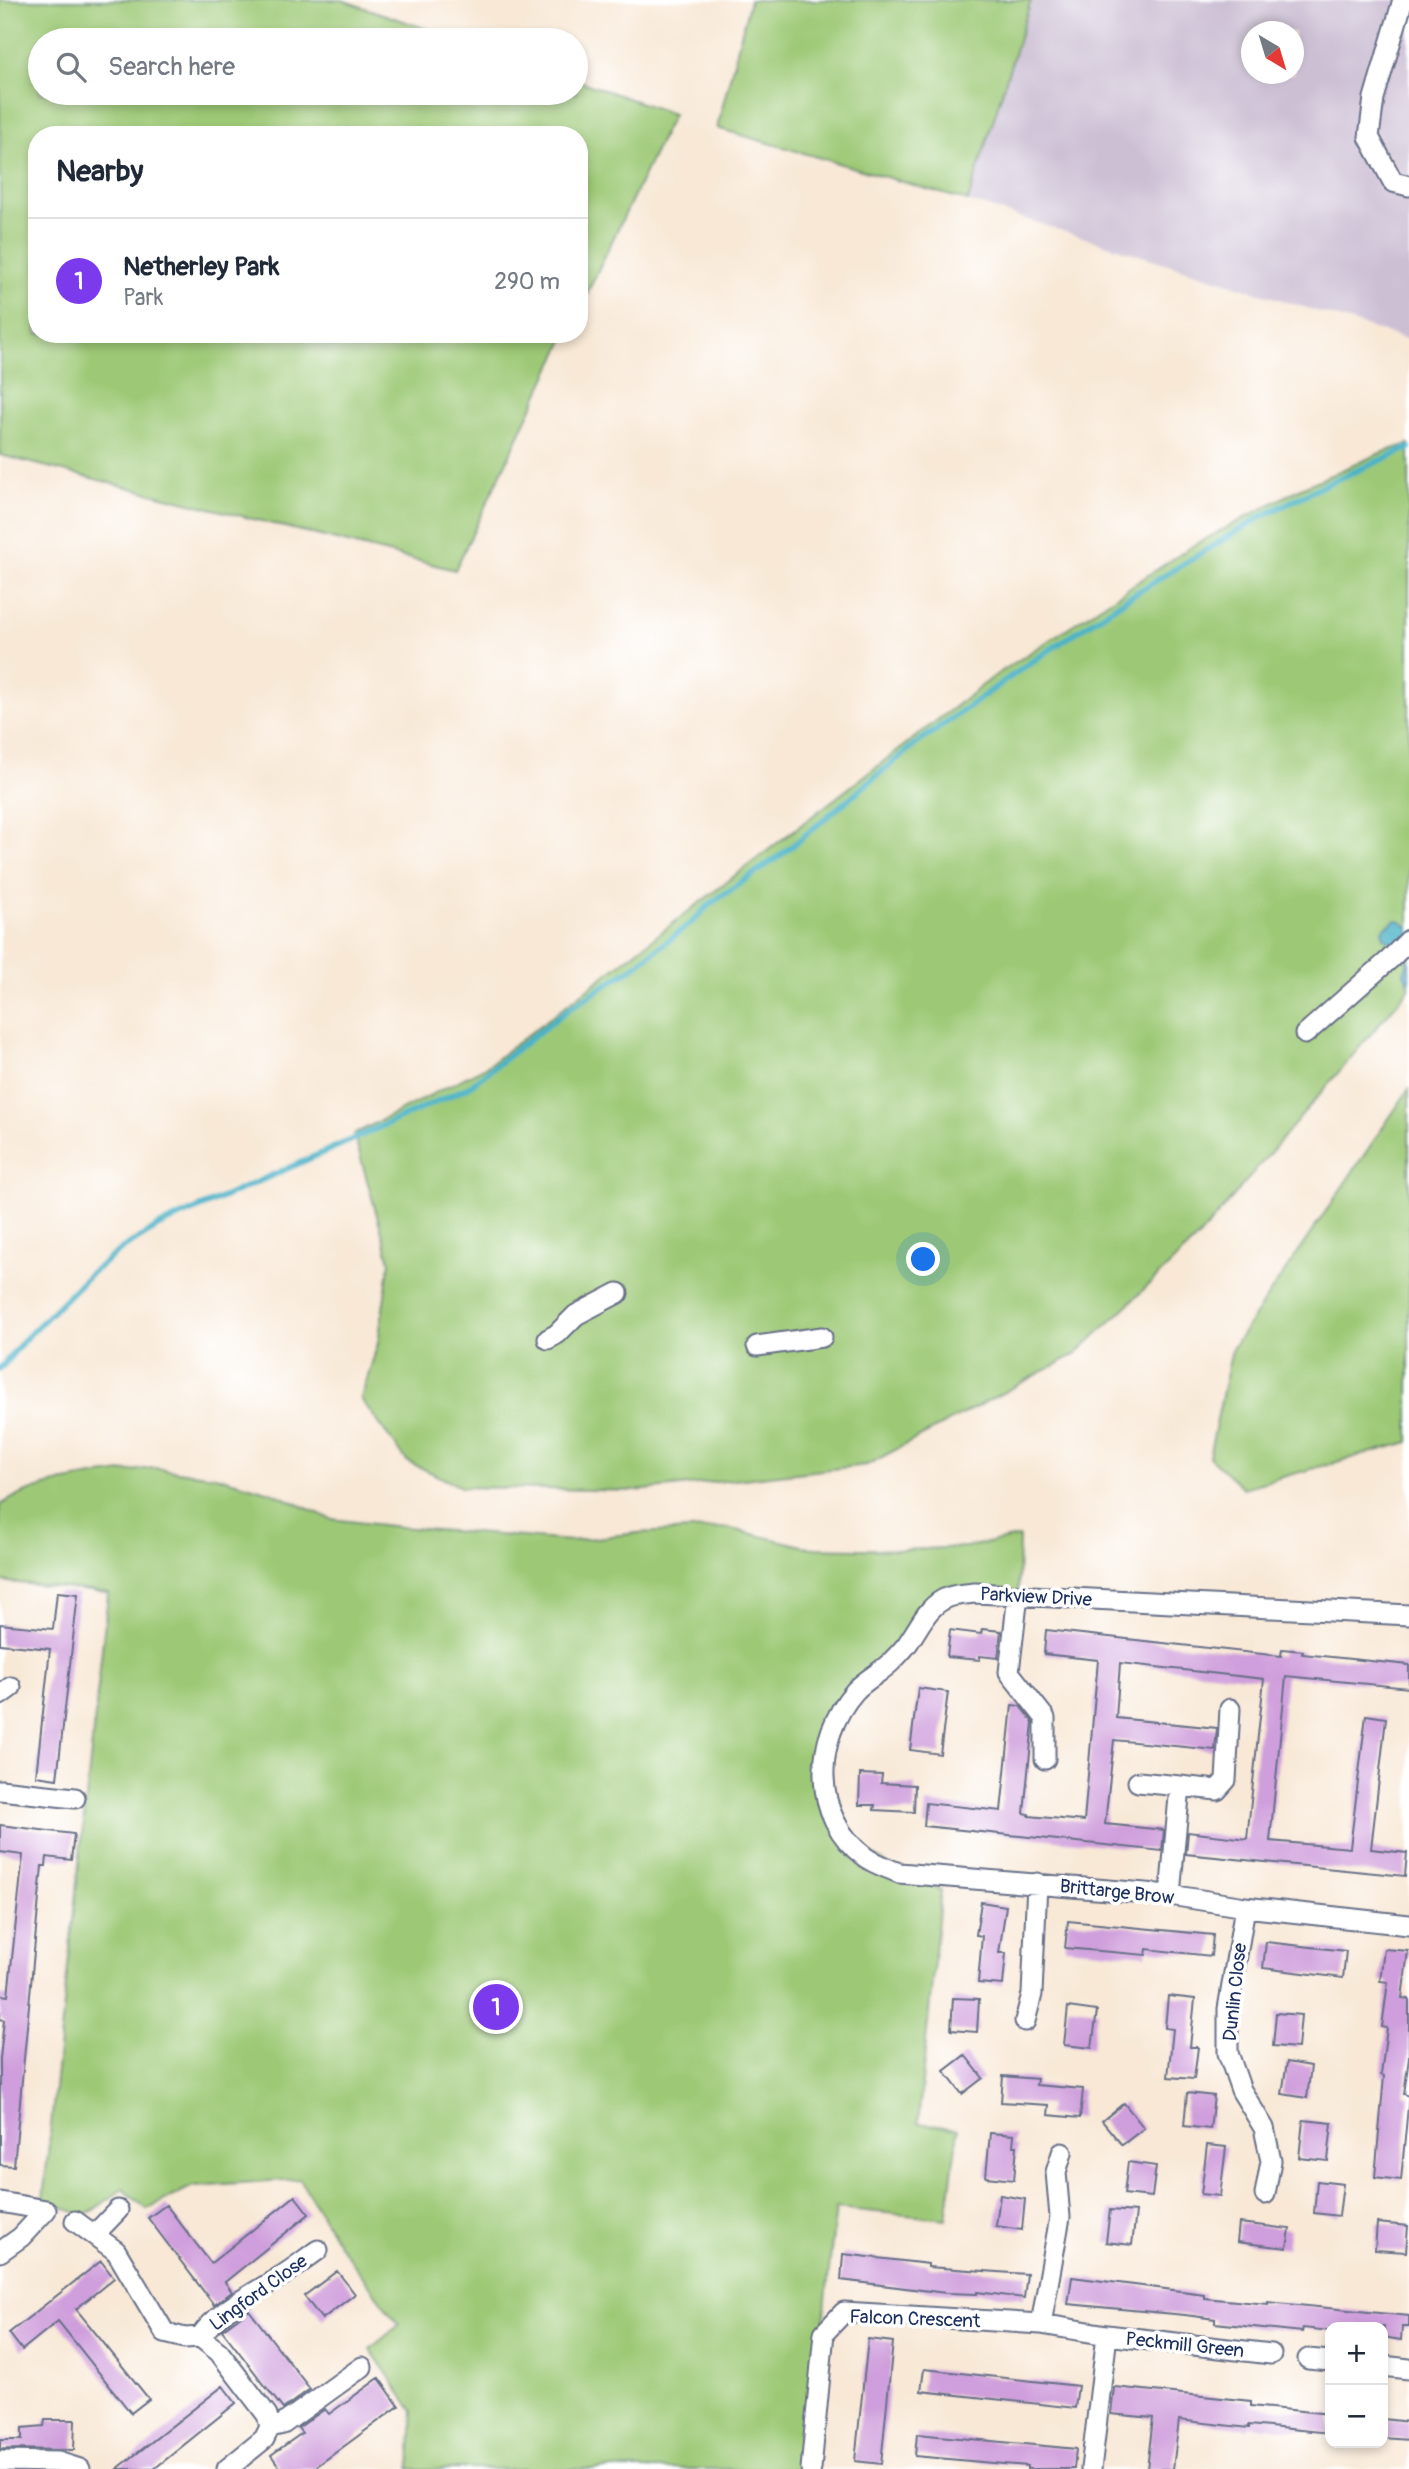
<!DOCTYPE html>
<meta charset="utf-8">
<style>
body{margin:0;font-family:Pangolin,sans-serif;background:#f6f6f7;color:#1f2937}
.controls{position:absolute;right:21px;bottom:21px;display:grid;overflow:hidden;border-radius:14px;box-shadow:0 4px 10px #0003}
.controls button{width:63px;height:63px;display:grid;place-items:center;padding:0;border:0;border-bottom:2px solid #e0e1e3;background:#fff;color:#1f2937;font:35px sans-serif}
.compass{position:absolute;left:1241px;top:21px;width:63px;height:63px;border-radius:50%;background:#fff;box-shadow:0 4px 10px #0003;rotate:142deg}
.you{position:absolute;left:924px;top:1260px;width:24px;height:24px;margin:-18px;border:5px solid #fff;border-radius:50%;background:#1a73e8;box-shadow:0 0 0 10px #1a73e833}
.badge{display:grid;place-items:center;width:46px;height:46px;border-radius:50%;background:#7c3aed;color:#fff;font-size:23px;font-weight:700}
.pin{position:absolute;translate:-50% -50%;border:4px solid #fff;box-shadow:0 2px 7px #0006}
.list{margin:0;padding:0;list-style:none}
h2{display:flex;justify-content:space-between;align-items:center;height:91px;margin:0;padding:0 28px;font-size:30px}
h2 small{font-size:23px;font-weight:400;color:#747a83}
.list li{display:grid;grid-template-columns:46px 1fr auto;gap:21px;align-items:center;box-sizing:border-box;height:126px;padding:0 28px;border-top:2px solid #e0e1e3}
.list b{display:block;font-size:26px;white-space:nowrap}
.list p{margin:0;font-size:23px;white-space:nowrap;color:#747a83}
.list em{font-size:23px;font-style:normal;color:#747a83}
.icon{flex:none;width:38px;height:38px;fill:none;stroke:currentColor;stroke-width:2;stroke-linecap:round;stroke-linejoin:round}
.map{position:relative;flex:none;width:1409px;height:2469px;overflow:hidden}
.search{position:absolute;background:#fff;box-shadow:0 4px 10px #0003;left:28px;top:28px;width:560px;height:77px;display:flex;align-items:center;gap:18px;box-sizing:border-box;padding:0 24px;border-radius:38px;color:#747a83;font-size:26px}
.panel{position:absolute;background:#fff;box-shadow:0 4px 10px #0003;left:28px;top:126px;width:560px;height:217px;border-radius:28px}
.map>svg:first-child{display:block}
</style>
<div class="map">
<svg width="1409" height="2469" viewBox="0 0 1409 2469">
<rect width="100%" height="100%" fill="#fff"/>
<filter id="ink" filterUnits="userSpaceOnUse"><feTurbulence type="fractalNoise" baseFrequency=".0143" numOctaves="2"/><feDisplacementMap in="SourceGraphic" scale="14" xChannelSelector="R" yChannelSelector="G"/><feConvolveMatrix kernelMatrix="1 2 1 2 8 2 1 2 1" color-interpolation-filters="sRGB"/></filter>
<filter id="wash" filterUnits="userSpaceOnUse"><feTurbulence type="fractalNoise" baseFrequency=".00686" numOctaves="4" result="noise"/><feDisplacementMap in="SourceGraphic" scale="28" xChannelSelector="R" yChannelSelector="G"/><feGaussianBlur stdDeviation="1.57" result="paint"/><feColorMatrix in="noise" values="0 0 0 0 0 0 0 0 0 0 0 0 0 0 0 0 0 1.4 0 .05"/><feComposite in="paint" operator="in"/></filter>
<g filter="url(#wash)">
<rect width="100%" height="100%" fill="#f8e8d5"/>
<!-- industrial -->
<path fill="#ccbfd4" fill-rule="evenodd" d="M 1031,0 L 1409,0 L 1409,340 L 968,201 ZM 1252,32 L 1294,32 L 1294,74 L 1252,74 Z"/>
<!-- green -->
<path fill="#9dc976" stroke="#5c7c6a" stroke-width="2" d="M 0,0 L 342,0 L 459,40 L 40,40 L 40,93 L 576,93 L 576,80 L 673,114 L 579,310 L 579,135 L 37,135 L 37,334 L 567,334 L 455,570 L 0,455 Z
M 750,0 L 1031,0 L 968,201 L 717,128 Z
M 1409,444 L 1409,989 L 1198,1238 L 1076,1354 L 867,1465 L 636,1491 L 461,1487 L 407,1461 L 361,1399 L 378,1343 L 390,1261 L 354,1134 L 486,1067 L 996,675 L 1194,545 L 1301,488 L 1383,452 Z
M 1409,1089 L 1409,1442 L 1243,1488 L 1209,1457 L 1232,1349 Z
M 154,1468 L 215,1476 L 271,1492 L 331,1519 L 400,1527 L 571,1541 L 637,1533 L 727,1528 L 811,1548 L 902,1550 L 966,1547 L 1019,1537 L 1018,1595 L 947,1597 L 856,1690 L 824,1752 L 840,1831 L 899,1873 L 941,1890 L 918,2123 L 958,2129 L 946,2219 L 836,2208 C 825,2295 819,2382 811,2469 L 410,2469 L 413,2411 L 370,2349 L 399,2325 L 338,2243 L 300,2179 L 193,2186 L 147,2209 L 123,2189 L 85,2216 L 43,2200 L 108,1593 L 0,1581 L 0,1505 C 45,1478 103,1475 154,1468 Z"/>
<!-- water -->
<path fill="#49b2c8" stroke="#327093" stroke-width="2" d="M 1396,920 L 1401,921 L 1409,928 L 1409,983 L 1404,974 L 1408,962 L 1407,955 L 1384,937 L 1382,930 Z"/>
<g fill="none" stroke-linecap="round" stroke-linejoin="round">
<!-- stream -->
<path stroke="#49b2c8" stroke-width="6" d="M 0,1369 L 24,1340 L 90,1274 L 123,1248 L 159,1226 L 467,1088 L 570,1008 L 634,967 L 692,922 L 710,904 L 781,855 L 909,749 L 1027,665 L 1126,599 L 1259,518 L 1326,484 L 1409,448"/>
</g>
<g id="blocks">
<!-- building -->
<path fill="#cf9edc" d="M 57,1592 L 78,1594 L 57,1779 L 36,1776 L 50,1649 L 0,1644 L 0,1624 L 53,1629 Z
M 982,1629 L 1001,1631 L 998,1658 L 980,1656 L 980,1660 L 947,1657 L 950,1630 L 981,1634 Z
M 1046,1630 L 1281,1656 L 1282,1649 L 1303,1651 L 1302,1654 L 1409,1665 L 1409,1688 L 1286,1676 L 1270,1841 L 1350,1848 L 1366,1715 L 1386,1718 L 1371,1849 L 1407,1853 L 1405,1876 L 1186,1854 L 1188,1832 L 1247,1839 L 1264,1679 L 1120,1663 L 1116,1718 L 1217,1728 L 1215,1750 L 1114,1740 L 1105,1824 L 1164,1830 L 1162,1851 L 924,1826 L 926,1803 L 1001,1811 L 1012,1705 L 1020,1706 L 1033,1722 L 1024,1813 L 1029,1814 L 1029,1816 L 1084,1821 L 1098,1660 L 1044,1654 Z
M 918,1688 L 948,1692 L 940,1754 L 910,1750 Z
M 860,1774 L 882,1775 L 881,1783 L 915,1785 L 914,1812 L 874,1810 L 875,1805 L 859,1805 Z
M 0,1825 L 74,1834 L 71,1860 L 47,1857 L 46,1866 L 42,1866 L 14,2166 L 0,2165 L 0,2059 L 4,2020 L 0,2019 L 0,1995 L 8,1996 L 23,1855 L 0,1852 Z
M 981,1902 L 1006,1906 L 999,1953 L 1006,1953 L 1003,1985 L 978,1983 L 982,1936 L 976,1935 Z
M 1068,1921 L 1213,1935 L 1211,1956 L 1147,1949 L 1146,1955 L 1065,1948 Z
M 1266,1942 L 1346,1951 L 1343,1978 L 1263,1968 Z
M 1384,1949 L 1408,1951 L 1402,1998 L 1409,1999 L 1409,2058 L 1404,2094 L 1409,2096 L 1401,2180 L 1375,2177 L 1384,2076 L 1381,2075 L 1387,2028 L 1382,2027 L 1388,1982 L 1380,1981 Z
M 1168,1996 L 1195,1999 L 1190,2047 L 1198,2047 L 1194,2079 L 1168,2077 L 1173,2029 L 1165,2028 Z
M 953,1998 L 979,1999 L 977,2032 L 951,2030 Z
M 1068,2007 L 1097,2011 L 1092,2048 L 1064,2045 Z
M 1276,2013 L 1301,2015 L 1298,2048 L 1273,2046 Z
M 965,2055 L 983,2078 L 962,2094 L 944,2071 Z
M 1287,2062 L 1311,2066 L 1307,2098 L 1282,2094 Z
M 1003,2076 L 1037,2079 L 1036,2085 L 1083,2089 L 1080,2118 L 1048,2115 L 1049,2105 L 1001,2102 Z
M 1187,2093 L 1214,2096 L 1210,2129 L 1184,2126 Z
M 1124,2103 L 1144,2128 L 1122,2145 L 1102,2121 Z
M 1303,2120 L 1332,2123 L 1328,2161 L 1299,2158 Z
M 990,2133 L 1014,2135 L 1013,2146 L 1017,2146 L 1014,2180 L 986,2177 Z
M 1207,2145 L 1226,2147 L 1220,2196 L 1201,2194 Z
M 1128,2162 L 1156,2166 L 1152,2197 L 1124,2194 Z
M 1317,2181 L 1343,2184 L 1339,2216 L 1314,2213 Z
M 1000,2195 L 1025,2199 L 1022,2230 L 996,2226 Z
M 295,2196 L 309,2214 L 225,2282 L 232,2292 L 214,2305 L 148,2218 L 166,2205 L 211,2263 Z
M 1110,2210 L 1136,2212 L 1132,2245 L 1106,2242 Z
M 1239,2223 L 1290,2229 L 1287,2248 L 1237,2242 Z
M 1377,2223 L 1408,2226 L 1406,2252 L 1375,2250 Z
M 843,2254 L 928,2264 L 928,2267 L 1027,2274 L 1024,2298 L 977,2292 L 977,2294 L 946,2293 L 841,2280 Z
M 101,2261 L 114,2278 L 76,2309 L 149,2399 L 131,2413 L 58,2321 L 22,2350 L 9,2333 Z
M 337,2271 L 355,2294 L 322,2319 L 304,2296 Z
M 1072,2277 L 1204,2294 L 1204,2298 L 1268,2304 L 1268,2302 L 1409,2316 L 1409,2327 L 1402,2327 L 1401,2340 L 1383,2337 L 1384,2327 L 1330,2327 L 1330,2331 L 1303,2328 L 1302,2332 L 1215,2323 L 1215,2319 L 1185,2315 L 1068,2304 Z
M 249,2310 L 310,2389 L 283,2409 L 222,2330 Z
M 868,2339 L 893,2342 L 881,2464 L 855,2461 Z
M 924,2369 L 1078,2386 L 1075,2408 L 921,2391 Z
M 379,2378 L 399,2406 L 313,2469 L 281,2469 L 271,2455 L 302,2433 L 298,2428 L 325,2409 L 329,2414 Z
M 223,2386 L 236,2403 L 154,2469 L 117,2469 Z
M 1114,2387 L 1251,2401 L 1251,2406 L 1330,2414 L 1330,2433 L 1249,2425 L 1249,2428 L 1179,2420 L 1173,2469 L 1147,2469 L 1153,2418 L 1111,2414 Z
M 1383,2419 L 1409,2422 L 1409,2440 L 1383,2438 Z
M 45,2420 L 75,2420 L 74,2450 L 0,2449 L 0,2440 L 22,2440 L 22,2428 L 44,2426 Z
M 917,2434 L 1076,2449 L 1074,2469 L 1027,2469 L 1027,2466 L 915,2456 Z"/>
</g>
</g>
<g filter="url(#ink)">
<use href="#blocks" fill-opacity="0" stroke="#687088" stroke-width="2"/>
<g fill="none" stroke-linecap="round" stroke-linejoin="round">
<!-- minor casing -->
<g stroke="#687088" stroke-width="23">
<path id="minor" d="M 1403,0 L 1374,98 L 1369,137 L 1393,182 L 1409,186
M 1305,1034 L 1390,959 L 1409,940
M 548,1339 L 557,1334 L 576,1315 L 618,1293
M 757,1346 L 822,1337
M 1018,1595 L 1009,1672 L 1045,1718 L 1045,1759
M 1409,1615 L 975,1593 C 967,1594 957,1594 949,1597 C 929,1604 921,1624 910,1640 C 906,1647 899,1654 893,1660 C 882,1672 866,1679 855,1691 C 813,1739 811,1817 865,1857 C 874,1864 888,1868 899,1873 L 1170,1895 L 1245,1907 L 1409,1925
M 0,1695 L 11,1687
M 1138,1782 L 1180,1786 L 1170,1895
M 1180,1786 L 1217,1790 L 1226,1780 L 1230,1709
M 0,1790 L 75,1798
M 1245,1907 L 1228,2009 L 1228,2053 L 1241,2090 L 1264,2128 L 1271,2161 L 1265,2194
M 1025,2021 L 1032,1994 L 1037,1883
M 0,2202 L 46,2210 L 21,2237 L 0,2252
M 75,2221 L 116,2251 L 165,2333 L 185,2338 L 200,2337 L 219,2352 L 267,2415 L 270,2427
M 95,2234 L 118,2210
M 1041,2324 L 1060,2217 L 1056,2172 L 1062,2153
M 200,2337 C 219,2310 251,2295 278,2278 C 292,2270 305,2259 318,2250
M 1308,2359 L 1330,2361
M 1383,2366 L 1409,2369
M 270,2427 L 283,2424 L 362,2367
M 0,2461 L 58,2462 L 80,2469
M 227,2469 L 264,2439 L 270,2427
M 811,2469 L 824,2333 L 844,2312 L 1041,2324 L 1107,2335
M 1091,2469 L 1107,2335 L 1271,2354"/>
</g>
<!-- minor -->
<use href="#minor" stroke="#fff" stroke-width="19"/>
</g>
</g>
<g text-anchor="middle" stroke-width="7" stroke-linejoin="round" paint-order="stroke">
<!-- street labels -->
<g font-size="19" fill="#1b2f5e" stroke="#fff">
<text transform="translate(1036 1596) rotate(3)" y="7">Parkview Drive</text>
<text transform="translate(1117 1891) rotate(6)" y="7">Brittarge Brow</text>
<text transform="translate(1234 1992) rotate(-84)" y="7">Dunlin Close</text>
<text transform="translate(258 2292) rotate(-36)" y="7">Lingford Close</text>
<text transform="translate(915 2318) rotate(2)" y="7">Falcon Crescent</text>
<text transform="translate(1185 2344) rotate(6)" y="7">Peckmill Green</text>
</g>
</g>
</svg>
<div class="controls">
<button>+</button>
<button>−</button>
</div>
<svg class="compass" viewBox="-18 -18 36 36"><path d="M0-13l5 13h-10z" fill="#e53935"/><path d="M0 13l5-13h-10z" fill="#747a83"/></svg>
<div class="you"></div>
<div class="pin badge" style="left:496px;top:2007px">1</div>
<div class="search"><svg class="icon" aria-label="search" viewBox="0 0 24 24"><circle cx="10" cy="10" r="6"/><path d="M15 15l6 6"/></svg>Search here</div>
<section class="panel">
<h2>Nearby<small></small></h2>
<ul class="list">
<li><span class="badge">1</span><div><b>Netherley Park</b><p>Park</p></div><em>290 m</em></li>
</ul>
</section>
</div>
